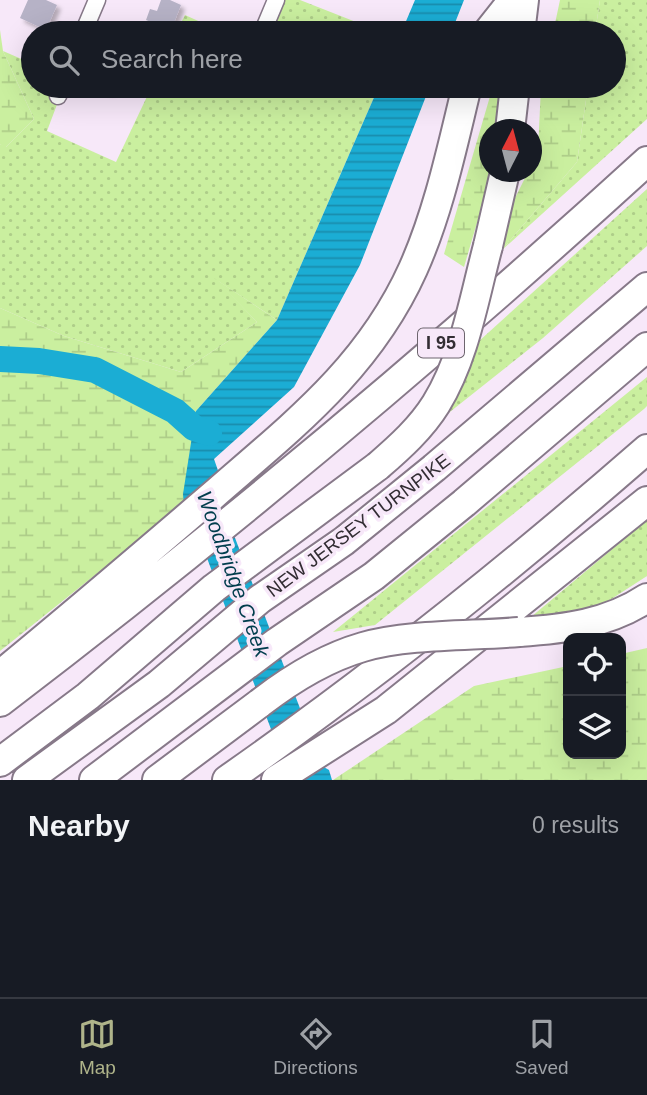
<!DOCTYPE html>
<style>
body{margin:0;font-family:Helvetica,sans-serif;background:#20242c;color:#f1f3f6}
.controls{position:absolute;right:21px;bottom:21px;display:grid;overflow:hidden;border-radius:14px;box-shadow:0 7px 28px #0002}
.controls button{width:63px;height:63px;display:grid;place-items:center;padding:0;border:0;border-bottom:2px solid #363941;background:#171b24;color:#f1f3f6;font:35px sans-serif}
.compass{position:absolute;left:479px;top:119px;width:63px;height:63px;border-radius:50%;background:#171b24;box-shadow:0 7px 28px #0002;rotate:6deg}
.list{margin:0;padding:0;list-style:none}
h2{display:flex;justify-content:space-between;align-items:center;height:91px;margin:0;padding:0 28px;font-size:30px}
h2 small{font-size:23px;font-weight:400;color:#9ea1a6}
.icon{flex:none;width:38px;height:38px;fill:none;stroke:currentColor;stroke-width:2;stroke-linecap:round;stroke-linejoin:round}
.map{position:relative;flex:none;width:647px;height:780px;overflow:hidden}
.search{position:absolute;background:#171b24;box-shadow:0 7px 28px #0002;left:21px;right:21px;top:21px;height:77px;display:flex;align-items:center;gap:18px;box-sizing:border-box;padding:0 24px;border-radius:38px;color:#9ea1a6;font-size:26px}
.sheet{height:217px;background:#171b24}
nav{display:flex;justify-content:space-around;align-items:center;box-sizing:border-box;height:98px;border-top:2px solid #363941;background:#171b24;font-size:19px;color:#9ea1a6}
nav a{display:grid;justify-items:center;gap:4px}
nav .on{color:#afb48a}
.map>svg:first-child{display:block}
</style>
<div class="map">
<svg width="647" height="780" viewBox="0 0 647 780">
<defs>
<pattern id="grass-dots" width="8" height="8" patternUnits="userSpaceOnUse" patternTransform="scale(1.75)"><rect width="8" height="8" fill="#caef9f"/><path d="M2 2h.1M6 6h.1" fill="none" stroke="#aecd89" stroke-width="1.8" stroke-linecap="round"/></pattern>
<pattern id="wetland-marsh" width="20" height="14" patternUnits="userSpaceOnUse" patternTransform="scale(1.75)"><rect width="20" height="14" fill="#caef9f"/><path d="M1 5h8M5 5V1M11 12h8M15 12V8" fill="none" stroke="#aecd89"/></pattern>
<pattern id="water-rules" width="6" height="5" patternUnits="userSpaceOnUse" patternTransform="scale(1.75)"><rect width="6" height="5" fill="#1badd4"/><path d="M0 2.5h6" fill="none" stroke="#198dad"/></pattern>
<filter id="shadow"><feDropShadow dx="4" dy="4" stdDeviation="2" flood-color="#0004"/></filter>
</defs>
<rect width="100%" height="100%" fill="#f7e8f9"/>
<!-- grass -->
<path fill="url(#grass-dots)" d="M 278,0 L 300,0 L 384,33 L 264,33 Z
M 600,0 L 647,0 L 647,119 L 501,251 L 577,162 L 588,86 L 614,86 L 614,33 L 595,33 Z
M 185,15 L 225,33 L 176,33 Z
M 3,51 L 33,64 L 33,86 L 64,86 L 47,131 L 116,162 L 152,86 L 379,86 L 277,320 L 218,281 L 257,322 L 181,372 L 64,336 L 0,308 L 0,144 L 6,147 L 34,119 Z
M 647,189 L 647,246 L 543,338 L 436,423 L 467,352 Z
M 647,377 L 647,406 L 644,409 L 375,625 L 333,632 Z
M 647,520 L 647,576 L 599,607 L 531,617 Z"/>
<!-- wetland -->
<path fill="url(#wetland-marsh)" d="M 560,0 L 600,0 L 595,33 L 553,33 Z
M 0,30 L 3,51 L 34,119 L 5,148 L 0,144 Z
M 493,86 L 500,86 L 496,129 L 490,130 L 490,172 L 492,172 L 464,267 L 444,254 Z
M 541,86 L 588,86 L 577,162 L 501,251 L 510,208 L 528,172 L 532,172 L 532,165 L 538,151 Z
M 214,278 L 277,320 L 196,411 L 184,504 L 0,651 L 0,308 L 64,336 L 181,372 L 257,322 Z
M 647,648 L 647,780 L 333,780 L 474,686 L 568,666 L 568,754 L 621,754 L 621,654 Z"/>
<!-- water -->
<path fill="url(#water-rules)" d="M 415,0 L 464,0 L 451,33 L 401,33 Z
M 379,86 L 430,86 L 360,265 L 294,387 L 214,459 L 222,482 L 216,488 L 322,766 L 329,770 L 332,780 L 290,780 L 189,510 L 184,504 L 183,494 L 196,411 L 277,320 Z"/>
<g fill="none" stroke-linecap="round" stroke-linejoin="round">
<!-- river -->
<path stroke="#1badd4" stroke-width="26" d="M 0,359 L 39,361 L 95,370 L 175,411 L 194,428 L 209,433"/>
</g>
<!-- building -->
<path fill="#b6b2c6" filter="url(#shadow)" d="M 28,0 L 46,0 L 57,5 L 46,30 L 20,18 Z
M 161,0 L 170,0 L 181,5 L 170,33 L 146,33 L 151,22 L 146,20 L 150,9 L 157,11 Z
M 95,86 L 113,86 L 110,92 Z"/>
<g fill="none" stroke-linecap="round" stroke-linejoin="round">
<!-- minor casing -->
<g stroke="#877989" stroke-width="19">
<path id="minor" d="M 263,31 L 276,0
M 83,33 L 97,0
M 58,96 L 62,86"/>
</g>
<!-- motorway casing -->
<g stroke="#877989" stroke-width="32">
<path id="motorway" d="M 487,33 L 513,0
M 520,33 L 524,0
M 510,130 L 515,86
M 488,246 L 505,172
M 519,632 C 564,629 608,624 647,598
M 0,675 C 71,617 141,557 211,497 C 291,427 368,369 413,269 C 439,211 452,147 467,86
M 0,702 C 223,532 440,350 647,161
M 0,762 L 88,696 L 214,588 L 378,466
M 27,780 L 159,684 L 260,599 L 344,541 L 434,468 L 647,287
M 94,780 L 277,642 L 374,576 L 464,503 L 647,347
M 157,780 L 260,703
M 227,780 C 373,678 513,566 647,449
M 276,780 L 386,710 L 647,501"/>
</g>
<!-- minor -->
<use href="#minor" stroke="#fff" stroke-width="16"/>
<!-- motorway -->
<use href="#motorway" stroke="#fff" stroke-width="28"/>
<!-- motorway-bridge casing -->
<g stroke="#877989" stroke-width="32" stroke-linecap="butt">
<path id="motorway-bridge" d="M 378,466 C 400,447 421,428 436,404 C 465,357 474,298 488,246
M 260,703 C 291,679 325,658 363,647 C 408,634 471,636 519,632"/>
</g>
<!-- motorway-bridge -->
<use href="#motorway-bridge" stroke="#fff" stroke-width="28"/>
</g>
<g text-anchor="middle" stroke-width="7" stroke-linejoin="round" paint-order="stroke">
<!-- shield labels -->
<rect fill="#f7e8f9" stroke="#6d656e" stroke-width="2" x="418" y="328.5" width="46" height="29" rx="5"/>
<g font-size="18" font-weight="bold" fill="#322d33">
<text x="441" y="349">I 95</text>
</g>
<!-- street labels -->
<g font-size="19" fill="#322d33" stroke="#f7e8f9">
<text transform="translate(358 525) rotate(-37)" y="7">NEW JERSEY TURNPIKE</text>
</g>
<!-- water labels -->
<g font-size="21" font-style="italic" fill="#003d4d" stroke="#f7e8f9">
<text transform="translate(233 574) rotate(70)" y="7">Woodbridge Creek</text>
</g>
</g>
</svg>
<div class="controls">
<button><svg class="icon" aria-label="locate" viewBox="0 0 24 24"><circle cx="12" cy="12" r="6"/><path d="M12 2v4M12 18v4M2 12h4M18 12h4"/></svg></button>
<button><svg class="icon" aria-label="layers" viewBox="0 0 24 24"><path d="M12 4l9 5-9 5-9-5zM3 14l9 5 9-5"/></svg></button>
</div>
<svg class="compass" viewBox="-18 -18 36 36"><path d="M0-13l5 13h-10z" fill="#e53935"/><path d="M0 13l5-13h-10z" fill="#9ea1a6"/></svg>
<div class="search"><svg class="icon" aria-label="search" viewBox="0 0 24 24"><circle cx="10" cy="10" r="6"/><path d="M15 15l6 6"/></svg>Search here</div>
</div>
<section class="sheet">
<h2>Nearby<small>0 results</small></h2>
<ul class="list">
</ul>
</section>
<nav>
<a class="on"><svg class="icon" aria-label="map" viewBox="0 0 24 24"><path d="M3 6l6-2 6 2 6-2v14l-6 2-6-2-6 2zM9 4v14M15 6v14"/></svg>Map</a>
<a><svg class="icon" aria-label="directions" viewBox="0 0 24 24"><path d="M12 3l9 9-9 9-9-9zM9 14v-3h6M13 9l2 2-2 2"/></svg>Directions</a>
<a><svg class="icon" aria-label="saved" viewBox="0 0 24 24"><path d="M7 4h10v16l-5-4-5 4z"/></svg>Saved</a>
</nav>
